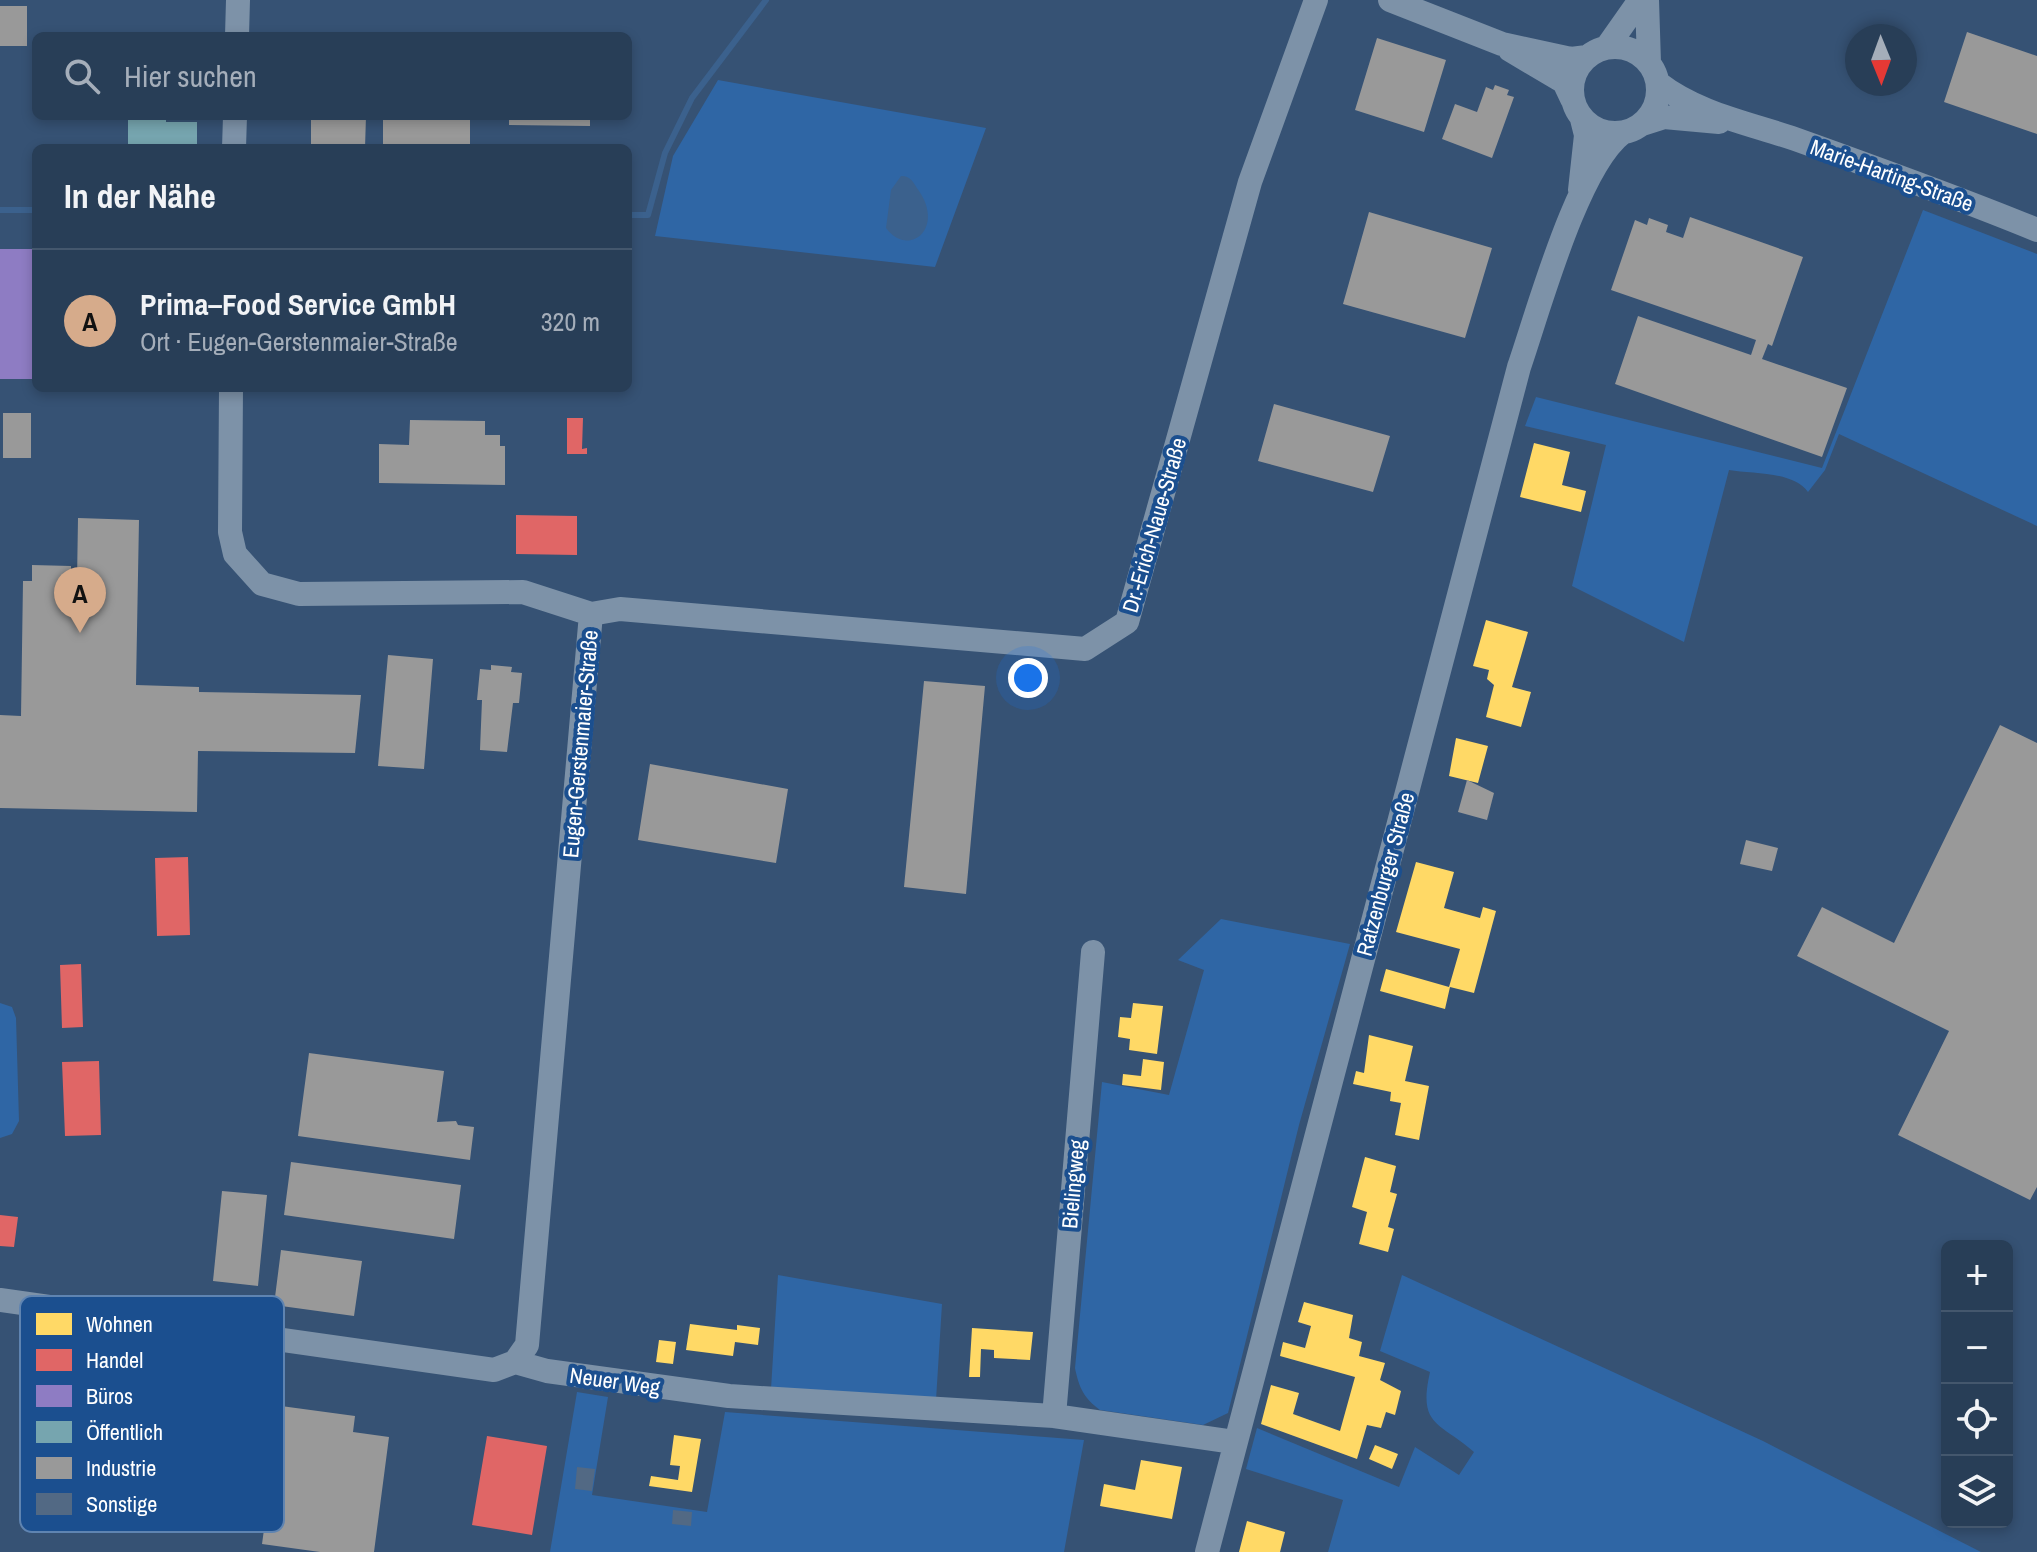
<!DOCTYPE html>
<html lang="de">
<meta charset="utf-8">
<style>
body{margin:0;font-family:"Archivo Narrow",sans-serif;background:#344961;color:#f1f3f6}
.controls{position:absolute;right:24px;bottom:24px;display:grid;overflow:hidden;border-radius:12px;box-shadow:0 4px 12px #0003}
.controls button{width:72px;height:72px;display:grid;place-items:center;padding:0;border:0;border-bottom:2px solid #44576d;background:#283e57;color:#f1f3f6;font:40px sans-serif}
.compass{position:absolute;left:1845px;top:24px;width:72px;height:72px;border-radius:50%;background:#283e57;box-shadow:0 4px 12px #0003;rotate:179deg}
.you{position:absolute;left:1028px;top:678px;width:28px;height:28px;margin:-20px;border:6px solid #fff;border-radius:50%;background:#1a73e8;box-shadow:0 0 0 12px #1a73e833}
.badge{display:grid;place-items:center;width:52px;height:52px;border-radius:50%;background:#d6ab8b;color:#111;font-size:26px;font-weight:700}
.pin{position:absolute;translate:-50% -66px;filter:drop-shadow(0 2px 4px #0008)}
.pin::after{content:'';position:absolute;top:42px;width:28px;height:24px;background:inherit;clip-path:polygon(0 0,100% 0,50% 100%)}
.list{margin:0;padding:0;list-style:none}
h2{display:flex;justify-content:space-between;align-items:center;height:104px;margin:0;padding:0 32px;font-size:34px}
h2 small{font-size:26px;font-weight:400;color:#a5aeba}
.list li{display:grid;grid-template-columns:52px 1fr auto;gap:24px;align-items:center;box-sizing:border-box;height:144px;padding:0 32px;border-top:2px solid #44576d}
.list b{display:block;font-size:30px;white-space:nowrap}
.list p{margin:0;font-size:26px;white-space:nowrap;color:#a5aeba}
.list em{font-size:26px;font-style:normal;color:#a5aeba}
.icon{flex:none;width:44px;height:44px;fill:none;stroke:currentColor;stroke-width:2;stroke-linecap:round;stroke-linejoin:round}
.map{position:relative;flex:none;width:2037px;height:1552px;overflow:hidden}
.search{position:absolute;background:#283e57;box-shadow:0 4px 12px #0003;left:32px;top:32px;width:600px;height:88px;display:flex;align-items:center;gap:20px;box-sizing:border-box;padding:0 28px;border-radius:12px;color:#a5aeba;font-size:30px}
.panel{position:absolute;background:#283e57;box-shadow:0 4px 12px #0003;left:32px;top:144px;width:600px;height:248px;border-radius:12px}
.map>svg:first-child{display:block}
</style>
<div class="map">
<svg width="2037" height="1552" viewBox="0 0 2037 1552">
<rect width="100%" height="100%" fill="#365274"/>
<!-- green -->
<path fill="#2f66a5" d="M 718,80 L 986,128 L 935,267 L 655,236 L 673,156 Z
M 1923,210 L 2037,254 L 2037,526 L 1839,434 L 1825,470 L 1808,492 C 1793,471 1752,474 1729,470 L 1684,642 L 1572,586 L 1606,445 L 1525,426 L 1536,397 L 1822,468 Z
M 1221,919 L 1350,944 L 1299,1125 L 1228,1413 L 1203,1425 L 1100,1410 C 1084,1398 1079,1388 1075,1368 L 1102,1082 L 1169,1095 L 1204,970 L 1178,960 Z
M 0,1003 L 12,1007 L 16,1018 L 19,1121 L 12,1134 L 0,1138 Z
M 778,1275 L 942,1304 L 936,1400 L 771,1389 Z
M 1402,1275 L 1763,1441 L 1981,1552 L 1328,1552 L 1343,1500 L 1246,1469 L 1257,1428 L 1399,1487 L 1415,1447 L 1459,1475 L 1474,1452 C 1438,1421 1418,1426 1430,1372 L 1380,1351 Z
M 577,1392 L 608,1397 L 592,1495 L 707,1512 L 725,1412 L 1084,1440 L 1064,1552 L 550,1552 Z"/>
<!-- water -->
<path fill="#3b618d" d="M 901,176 C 912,176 913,183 919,191 C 945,229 908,258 886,228 L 891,190 Z"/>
<!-- homes -->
<path fill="#ffd966" d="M 1534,443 L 1570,452 L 1562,485 L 1586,491 L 1581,512 L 1520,497 Z
M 1486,620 L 1528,632 L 1512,687 L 1531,692 L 1521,727 L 1486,717 L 1494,685 L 1487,679 L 1489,670 L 1473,666 Z
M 1456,738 L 1488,746 L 1478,783 L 1449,776 Z
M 1416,862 L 1454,872 L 1444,908 L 1480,918 L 1483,907 L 1496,911 L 1474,993 L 1450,987 L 1445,1009 L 1380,991 L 1386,969 L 1449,987 L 1460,949 L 1396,932 Z
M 1133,1003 L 1163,1006 L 1157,1054 L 1129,1050 L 1130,1039 L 1118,1037 L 1120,1017 L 1131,1018 Z
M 1369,1035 L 1413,1046 L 1405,1081 L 1429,1086 L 1419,1140 L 1395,1135 L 1401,1103 L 1390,1101 L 1391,1092 L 1353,1084 L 1356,1071 L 1364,1073 Z
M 1143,1059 L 1164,1062 L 1161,1090 L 1122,1085 L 1123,1074 L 1141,1076 Z
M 1365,1157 L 1396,1166 L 1390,1192 L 1397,1194 L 1388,1227 L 1394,1229 L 1388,1252 L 1359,1244 L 1367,1212 L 1352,1207 Z
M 1304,1302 L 1353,1315 L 1349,1338 L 1362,1342 L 1359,1356 L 1385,1363 L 1380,1380 L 1401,1391 L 1395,1415 L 1386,1412 L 1381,1428 L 1367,1425 L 1357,1459 L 1261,1424 L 1271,1385 L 1299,1393 L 1293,1414 L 1340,1431 L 1355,1377 L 1280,1356 L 1283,1342 L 1305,1348 L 1311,1326 L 1298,1322 Z
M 690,1324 L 737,1330 L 737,1325 L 760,1328 L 758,1345 L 735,1342 L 733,1356 L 686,1350 Z
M 972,1328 L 1033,1332 L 1030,1360 L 994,1358 L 994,1350 L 981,1349 L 980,1377 L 969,1377 Z
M 659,1340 L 676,1342 L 673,1364 L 656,1362 Z
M 674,1435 L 701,1439 L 692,1492 L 649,1486 L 651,1476 L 678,1480 L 680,1466 L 670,1465 Z
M 1375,1445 L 1398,1454 L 1392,1469 L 1369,1459 Z
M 1141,1460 L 1182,1467 L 1172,1519 L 1100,1506 L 1104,1484 L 1135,1490 Z
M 1247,1521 L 1285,1532 L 1280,1552 L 1239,1552 Z"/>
<!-- shops -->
<path fill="#e06666" d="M 567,418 L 583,418 L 582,449 L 587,448 L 587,454 L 567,454 Z
M 516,515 L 577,516 L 577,555 L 516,554 Z
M 188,857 L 190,935 L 157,936 L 155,858 Z
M 81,964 L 83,1027 L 62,1028 L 60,965 Z
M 99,1061 L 101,1135 L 65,1136 L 62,1062 Z
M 0,1215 L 18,1217 L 14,1247 L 0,1246 Z
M 487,1436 L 547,1446 L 532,1535 L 472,1525 Z"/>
<!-- offices -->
<path fill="#8e7cc3" d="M 0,249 L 36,249 L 36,379 L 0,379 Z"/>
<!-- public -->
<path fill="#76a5af" d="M 128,116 L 166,116 L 166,122 L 197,122 L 197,148 L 128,148 Z"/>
<!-- industry -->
<path fill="#999" d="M 0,6 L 27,6 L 27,46 L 0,46 Z
M 1967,32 L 2037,56 L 2037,134 L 1944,102 Z
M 1377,38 L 1446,60 L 1424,132 L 1355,110 Z
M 1495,85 L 1509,90 L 1507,95 L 1514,97 L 1492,158 L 1442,139 L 1455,104 L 1477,112 L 1486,87 L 1493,90 Z
M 311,116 L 366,116 L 365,148 L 311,148 Z
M 383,116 L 470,116 L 470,148 L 383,148 Z
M 509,116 L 590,116 L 590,126 L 509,125 Z
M 1369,212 L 1492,248 L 1465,338 L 1343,304 Z
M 1690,217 L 1803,257 L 1772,346 L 1768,344 L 1762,359 L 1847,388 L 1822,457 L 1615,384 L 1638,316 L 1751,355 L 1756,340 L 1611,290 L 1635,220 L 1647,225 L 1649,218 L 1668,225 L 1666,232 L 1683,238 Z
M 1274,404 L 1390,436 L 1373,492 L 1258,461 Z
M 3,413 L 31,413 L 31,458 L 3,458 Z
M 410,420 L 485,421 L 485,435 L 500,435 L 500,446 L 505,446 L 505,485 L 379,483 L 379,444 L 409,445 Z
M 78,518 L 139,520 L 136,685 L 199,687 L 199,692 L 361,695 L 355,753 L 198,751 L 197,812 L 0,808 L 0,715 L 21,716 L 23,581 L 32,581 L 32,565 L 71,566 L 71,581 L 77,581 Z
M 388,655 L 433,659 L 424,769 L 378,766 Z
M 491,665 L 512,667 L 511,672 L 522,673 L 519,703 L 513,703 L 507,752 L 480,750 L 482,700 L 477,700 L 480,669 L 491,670 Z
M 924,681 L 985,686 L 966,894 L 904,887 Z
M 2000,725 L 2037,743 L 2037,1187 L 2030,1200 L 1898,1135 L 1949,1031 L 1797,956 L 1822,907 L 1894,943 Z
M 650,764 L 788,789 L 776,863 L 638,840 Z
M 1467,780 L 1494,793 L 1487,820 L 1458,812 Z
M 1746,840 L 1778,848 L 1772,871 L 1740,864 Z
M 309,1053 L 444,1071 L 437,1122 L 456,1121 L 458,1125 L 474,1127 L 470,1160 L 298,1136 Z
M 291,1162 L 461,1185 L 454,1239 L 284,1215 Z
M 222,1191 L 267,1195 L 258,1286 L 213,1281 Z
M 281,1250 L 362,1261 L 354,1316 L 274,1305 Z
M 281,1406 L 355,1416 L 353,1432 L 389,1437 L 374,1552 L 320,1552 L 262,1544 Z"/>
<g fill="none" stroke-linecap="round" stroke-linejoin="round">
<!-- stream -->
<path stroke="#3b618d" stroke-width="6" d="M 0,210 L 36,210
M 628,215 L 648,215 L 665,153 L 692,98 L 766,0"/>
</g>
<!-- building -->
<path fill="#526984" d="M 577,1467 L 595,1469 L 592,1491 L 575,1489 Z
M 673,1510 L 692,1512 L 691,1526 L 672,1524 Z"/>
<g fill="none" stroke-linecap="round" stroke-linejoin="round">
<!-- street -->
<path stroke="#7d92a8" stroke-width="24" d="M 1390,0 L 1502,44 L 1571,59 L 1587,57
M 1647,0 L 1649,63
M 237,36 L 238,0
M1572 90a43 43 0 1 1 86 0a43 43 0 1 1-86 0Z
M 1607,47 L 1640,0
M 1510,50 L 1564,82 L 1572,99
M 1658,83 C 1698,114 1748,123 1795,139 C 1876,168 1957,197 2037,230
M 1642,124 L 1664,117 L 1719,122
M 234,148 L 235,116
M 1580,190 L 1586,135 L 1582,119
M 231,388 L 230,532 L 235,554 L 262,584 L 299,594 L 523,592 L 591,614
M 591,614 L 620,609 L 1085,649 L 1127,622 L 1250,182 L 1316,0
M 0,1300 L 494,1370 L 515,1362 L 547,1371 L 729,1396 L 1054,1416 L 1234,1442
M 515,1362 L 527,1345 L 591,614
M 1054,1416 L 1093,952
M 1207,1552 L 1519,367 C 1539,309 1577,168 1622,133"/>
</g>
<g text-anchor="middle" stroke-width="8" stroke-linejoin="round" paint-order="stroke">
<!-- street labels -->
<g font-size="22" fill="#fff" stroke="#1b4f8f">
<text transform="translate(1892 175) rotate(20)" y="8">Marie-Harting-Straße</text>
<text transform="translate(1154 525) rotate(-74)" y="8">Dr.-Erich-Naue-Straße</text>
<text transform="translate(580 744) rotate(-85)" y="8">Eugen-Gerstenmaier-Straße</text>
<text transform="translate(1385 874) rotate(-75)" y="8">Ratzenburger Straße</text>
<text transform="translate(1073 1184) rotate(-85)" y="8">Bielingweg</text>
<text transform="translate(615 1381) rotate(8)" y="8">Neuer Weg</text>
</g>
</g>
<!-- legend -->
<rect x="20" y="1296" width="264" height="236" rx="12" fill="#1b4f8f" stroke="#5f84b1" stroke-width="2"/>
<rect x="36" y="1313" width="36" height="22" fill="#ffd966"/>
<rect x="36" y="1349" width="36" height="22" fill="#e06666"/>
<rect x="36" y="1385" width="36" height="22" fill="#8e7cc3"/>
<rect x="36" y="1421" width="36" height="22" fill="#76a5af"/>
<rect x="36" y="1457" width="36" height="22" fill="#999"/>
<rect x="36" y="1493" width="36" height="22" fill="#526984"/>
<g font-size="22" fill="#fff">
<text x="86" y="1332">Wohnen</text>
<text x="86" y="1368">Handel</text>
<text x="86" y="1404">Büros</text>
<text x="86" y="1440">Öffentlich</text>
<text x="86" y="1476">Industrie</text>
<text x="86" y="1512">Sonstige</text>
</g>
</svg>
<div class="controls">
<button>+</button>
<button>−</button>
<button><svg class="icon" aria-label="locate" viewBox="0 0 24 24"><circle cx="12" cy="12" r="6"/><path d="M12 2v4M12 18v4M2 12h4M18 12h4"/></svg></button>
<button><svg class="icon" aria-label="layers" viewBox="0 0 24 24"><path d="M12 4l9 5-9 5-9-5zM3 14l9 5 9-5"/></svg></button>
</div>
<svg class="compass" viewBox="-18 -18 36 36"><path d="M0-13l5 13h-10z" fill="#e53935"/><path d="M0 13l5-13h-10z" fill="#a5aeba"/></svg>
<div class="you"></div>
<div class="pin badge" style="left:80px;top:633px">A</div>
<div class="search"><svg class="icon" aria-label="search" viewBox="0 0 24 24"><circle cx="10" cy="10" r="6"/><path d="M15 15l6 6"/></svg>Hier suchen</div>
<section class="panel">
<h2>In der Nähe<small></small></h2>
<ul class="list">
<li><span class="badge">A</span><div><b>Prima–Food Service GmbH</b><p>Ort · Eugen-Gerstenmaier-Straße</p></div><em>320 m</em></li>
</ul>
</section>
</div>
